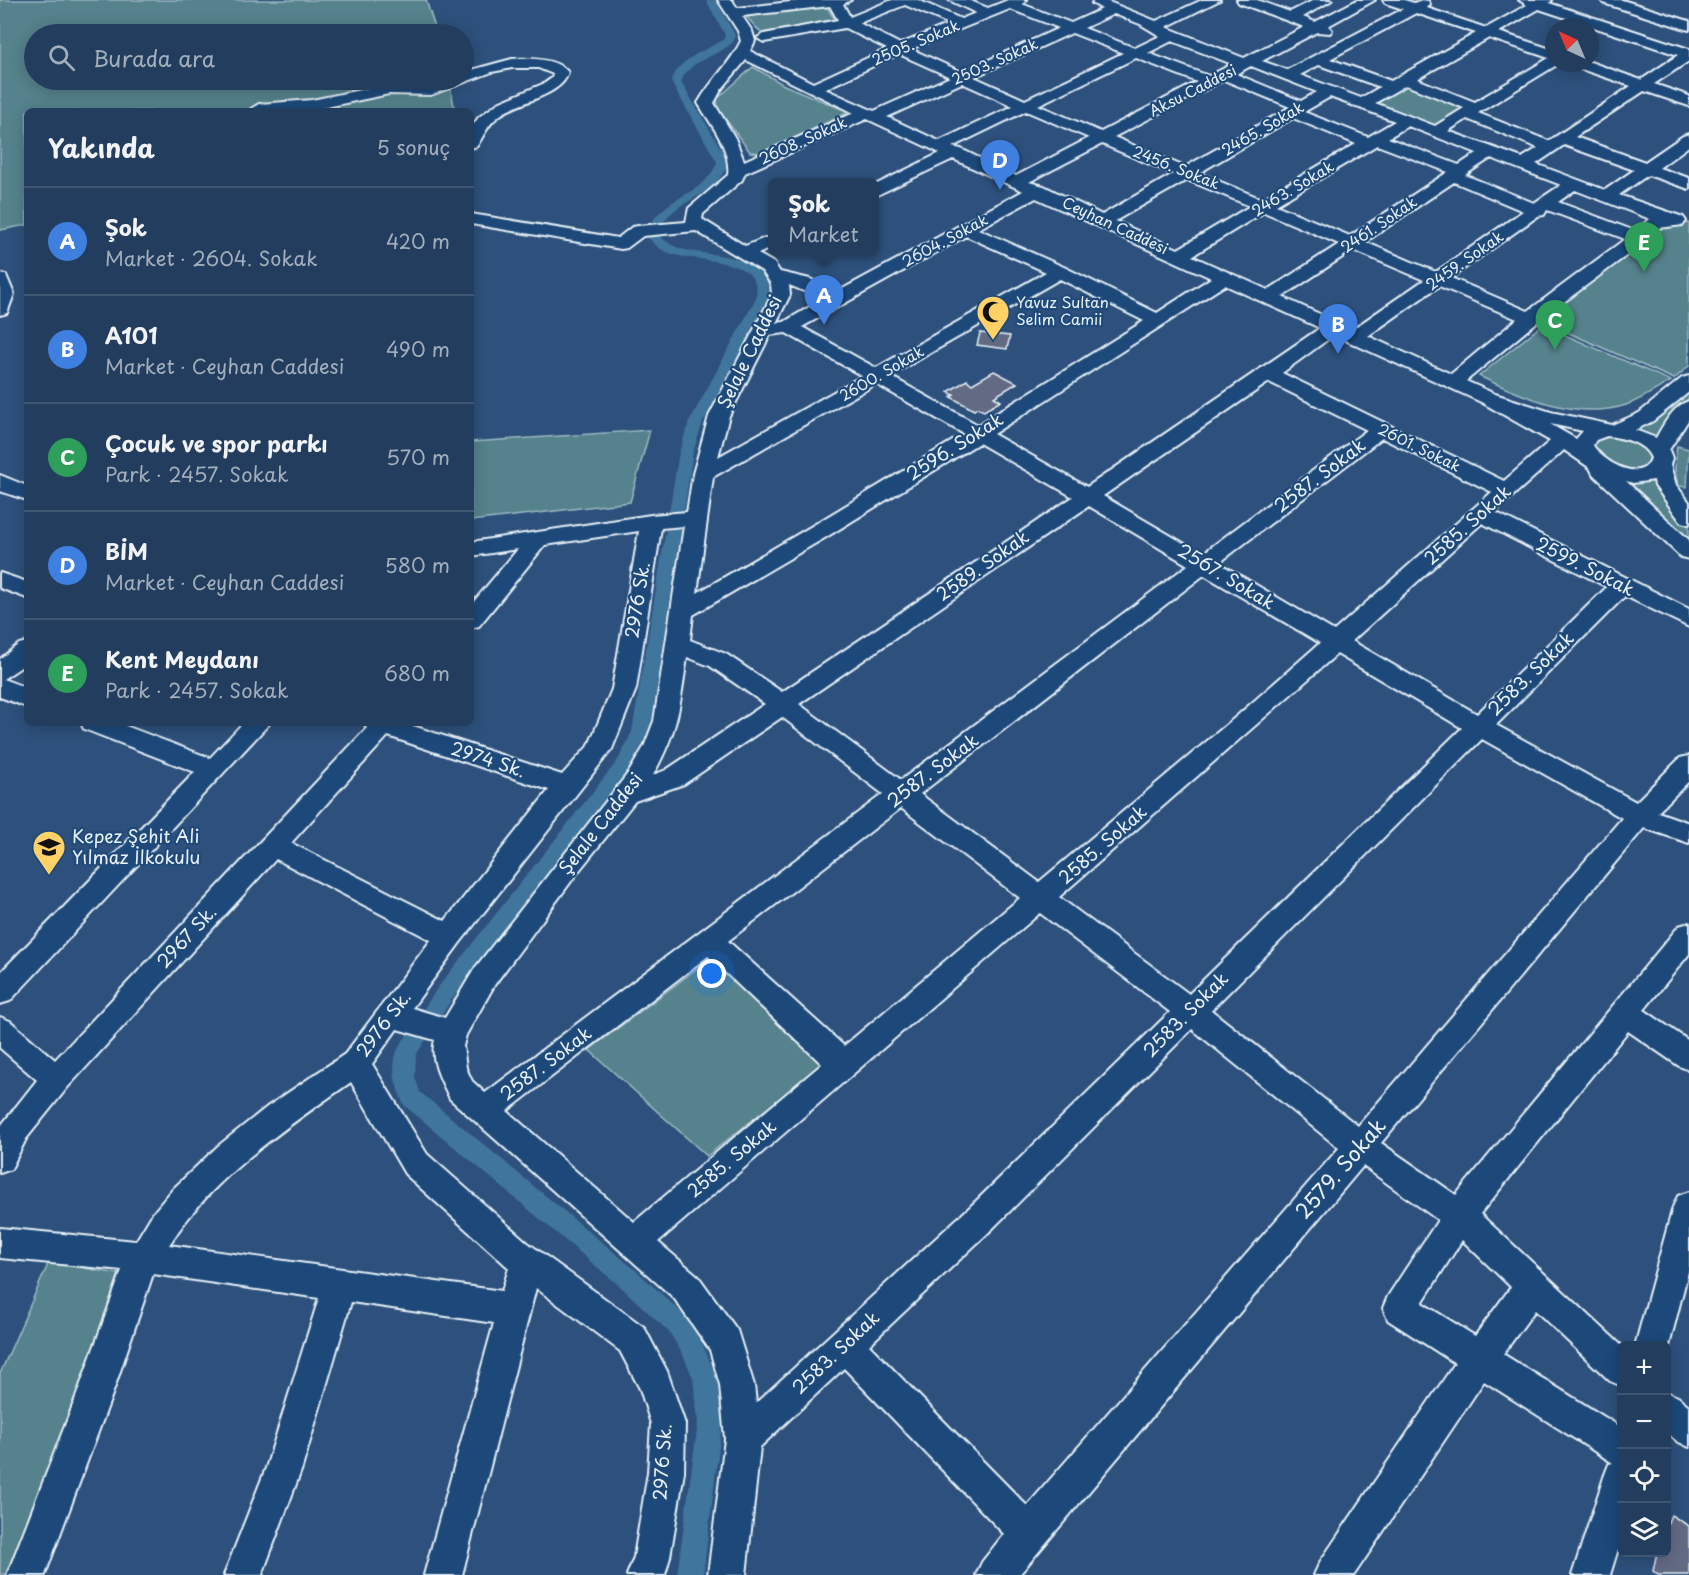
<!DOCTYPE html>
<html lang="tr">
<meta charset="utf-8">
<style>
body{margin:0;font-family:"Playpen Sans",sans-serif;background:#2a4463;color:#f1f3f6}
.controls{position:absolute;right:18px;bottom:18px;display:grid;overflow:hidden;border-radius:9px;box-shadow:0 3px 15px #0003}
.controls button{width:54px;height:54px;display:grid;place-items:center;padding:0;border:0;border-bottom:2px solid #3f5672;background:#223d5d;color:#f1f3f6;font:30px sans-serif}
.compass{position:absolute;left:1545px;top:18px;width:54px;height:54px;border-radius:50%;background:#223d5d;box-shadow:0 3px 15px #0003;rotate:316deg}
.you{position:absolute;left:712px;top:974px;width:21px;height:21px;margin:-15px;border:4px solid #fff;border-radius:50%;background:#1a73e8;box-shadow:0 0 0 9px #1a73e833}
.badge{display:grid;place-items:center;width:39px;height:39px;border-radius:50%;background:#90b9f0;color:#fff;font-size:20px;font-weight:700}
.pin{position:absolute;translate:-50% -50px;filter:drop-shadow(0 2px 3px #0008)}
.pin::after{content:'';position:absolute;top:32px;width:21px;height:18px;background:inherit;clip-path:polygon(0 0,100% 0,50% 100%)}
.popup{position:absolute;left:768px;top:178px;width:111px;height:78px;box-sizing:border-box;display:grid;place-content:center;border-radius:9px;background:#223d5d;filter:drop-shadow(0 2px 4px #0005);font-size:20px;white-space:nowrap;color:#a2aebc}
.popup b{font-size:22px;color:#f1f3f6}
.popup::after{content:'';position:absolute;left:50%;top:100%;margin-left:-12px;border:12px solid transparent;border-top-color:#223d5d}
.list{margin:0;padding:0;list-style:none}
h2{display:flex;justify-content:space-between;align-items:center;height:78px;margin:0;padding:0 24px;font-size:26px}
h2 small{font-size:20px;font-weight:400;color:#a2aebc}
.list li{display:grid;grid-template-columns:39px 1fr auto;gap:18px;align-items:center;box-sizing:border-box;height:108px;padding:0 24px;border-top:2px solid #3f5672}
.list b{display:block;font-size:22px;white-space:nowrap}
.list p{margin:0;font-size:20px;white-space:nowrap;color:#a2aebc}
.list em{font-size:20px;font-style:normal;color:#a2aebc}
.icon{flex:none;width:33px;height:33px;fill:none;stroke:currentColor;stroke-width:2;stroke-linecap:round;stroke-linejoin:round}
.map{position:relative;flex:none;width:1689px;height:1575px;overflow:hidden}
.search{position:absolute;background:#223d5d;box-shadow:0 3px 15px #0003;left:24px;top:24px;width:450px;height:66px;display:flex;align-items:center;gap:15px;box-sizing:border-box;padding:0 21px;border-radius:33px;color:#a2aebc;font-size:22px}
.panel{position:absolute;background:#223d5d;box-shadow:0 3px 15px #0003;left:24px;top:108px;width:450px;height:618px;border-radius:9px}
.map>svg:first-child{display:block}
</style>
<div class="map">
<svg width="1689" height="1575" viewBox="0 0 1689 1575">
<rect width="100%" height="100%" fill="#2d517c"/>
<filter id="ink" filterUnits="userSpaceOnUse"><feTurbulence type="fractalNoise" baseFrequency=".0167" numOctaves="2"/><feDisplacementMap in="SourceGraphic" scale="12" xChannelSelector="R" yChannelSelector="G"/><feConvolveMatrix kernelMatrix="1 2 1 2 8 2 1 2 1" color-interpolation-filters="sRGB"/></filter>
<g filter="url(#ink)">
<!-- green -->
<path fill="#54828c" stroke="#9ebac2" stroke-width="1.5" d="M 0,0 L 426,0 L 437,34 L 34,34 L 34,80 L 449,80 L 455,111 L 27,111 L 27,225 L 0,230 Z
M 827,7 L 835,20 L 761,33 L 746,16 Z
M 753,67 L 784,85 L 849,112 L 763,153 L 750,152 L 718,109 L 717,99 Z
M 1406,86 L 1465,107 L 1434,127 L 1374,104 Z
M 1689,223 L 1689,366 L 1674,379 L 1537,319 L 1660,225 Z
M 1542,325 L 1671,381 C 1657,389 1641,400 1626,405 C 1578,421 1521,396 1479,376 Z
M 1689,393 L 1689,398 L 1672,415 L 1656,439 L 1635,431 L 1667,411 Z
M 650,430 L 630,502 L 471,521 L 471,442 Z
M 1613,435 L 1641,444 L 1650,455 L 1647,465 C 1627,477 1610,464 1593,453 L 1593,442 L 1604,436 Z
M 1677,446 L 1689,449 L 1687,487 L 1679,486 C 1673,472 1675,461 1677,446 Z
M 1625,482 L 1655,482 L 1689,526 L 1689,543 Z
M 711,958 L 828,1060 L 707,1156 L 589,1050 Z
M 49,1262 L 119,1274 L 71,1421 L 10,1575 L 0,1574 L 0,1374 Z"/>
<g fill="none" stroke-linecap="round" stroke-linejoin="round">
<!-- canal -->
<path fill="#3f759c" fill-rule="evenodd" d="M 706,0 L 716,0 L 735,35 L 733,42 C 717,58 690,58 681,82 L 729,162 C 713,203 671,196 658,234 C 665,241 672,246 682,249 C 711,258 776,251 768,298 L 703,422 L 693,452 L 650,732 L 631,769 L 452,999 L 416,1055 L 415,1077 L 420,1092 L 638,1272 L 686,1317 L 701,1341 L 717,1378 L 722,1423 L 703,1575 L 677,1575 L 698,1423 L 693,1378 L 684,1357 L 670,1333 L 622,1288 L 404,1105 C 396,1086 389,1066 399,1047 L 438,987 L 618,760 L 632,732 L 679,452 L 689,422 L 756,298 C 763,256 699,263 672,254 C 661,251 653,244 646,235 C 661,192 703,200 717,162 L 671,82 C 679,58 703,52 723,40 L 725,35 Z"/>
</g>
<!-- building -->
<path fill="#636b84" stroke="#e8f1f8" stroke-width="1.5" d="M 980,333 L 1010,336 L 1007,349 L 977,345 Z
M 994,371 L 1017,383 L 994,397 L 1001,401 L 984,411 L 977,408 L 974,410 L 951,397 L 954,395 L 948,392 L 967,380 L 972,384 Z
M 1671,1515 L 1689,1526 L 1689,1575 L 1658,1575 L 1653,1571 L 1657,1552 L 1666,1552 L 1666,1527 Z"/>
<g fill="none" stroke-linecap="round" stroke-linejoin="round">
<!-- minor casing -->
<g stroke="#e8f1f8" stroke-width="4">
<path id="minor" d="M 718,0 L 732,0 L 737,8 L 808,0 L 851,0 L 843,4 L 850,17 L 892,0 L 918,0 L 961,19 L 976,13 L 949,0 L 968,0 L 988,8 L 1008,0 L 1027,0 L 1022,4 L 1071,23 L 1102,9 L 1092,3 L 1094,0 L 1104,0 L 1156,21 L 1202,0 L 1220,0 L 1166,27 L 1244,58 L 1304,27 L 1239,3 L 1237,0 L 1257,0 L 1290,12 L 1314,0 L 1332,0 L 1303,17 L 1315,22 L 1357,0 L 1375,0 L 1328,26 L 1332,30 L 1330,33 L 1317,32 L 1262,61 L 1287,70 L 1403,9 L 1385,3 L 1383,0 L 1404,0 L 1414,3 L 1422,0 L 1428,1 L 1430,4 L 1427,8 L 1486,28 L 1527,5 L 1519,0 L 1552,0 L 1549,3 L 1689,49 L 1689,61 L 1654,84 L 1689,96 L 1689,106 L 1644,91 L 1575,137 L 1645,162 L 1683,136 L 1689,134 L 1689,146 L 1659,168 L 1689,178 L 1689,189 L 1648,175 L 1619,195 L 1683,217 L 1686,221 L 1683,225 L 1659,228 L 1634,250 L 1537,322 L 1466,381 L 1495,394 L 1551,412 L 1612,425 L 1639,413 L 1682,378 L 1689,376 L 1689,392 L 1653,421 L 1635,430 L 1656,438 C 1663,425 1674,405 1689,401 L 1689,419 L 1669,450 L 1672,458 L 1670,465 L 1676,485 L 1689,502 L 1689,524 L 1681,522 L 1655,486 L 1654,480 L 1633,483 L 1626,481 L 1689,540 L 1689,559 L 1681,557 L 1593,474 L 1590,468 L 1564,450 L 1495,512 L 1689,609 L 1689,627 L 1625,596 L 1496,725 L 1636,802 L 1680,758 L 1689,756 L 1689,781 L 1658,812 L 1689,823 L 1689,843 L 1644,828 L 1381,1143 L 1456,1195 L 1679,926 L 1689,923 L 1689,954 L 1644,1010 L 1689,1041 L 1689,1070 L 1679,1066 L 1628,1031 L 1480,1214 L 1622,1346 L 1622,1386 L 1610,1381 L 1535,1310 L 1503,1354 L 1622,1428 L 1622,1536 L 1610,1575 L 1572,1575 L 1604,1477 L 1609,1464 L 1613,1463 L 1484,1381 L 1354,1575 L 1314,1575 L 1320,1562 L 1455,1363 L 1388,1320 L 1383,1308 L 1388,1296 L 1438,1220 L 1363,1166 L 1019,1575 L 976,1575 L 982,1562 L 1004,1534 L 844,1368 L 760,1447 L 746,1575 L 708,1575 L 725,1439 L 720,1385 L 710,1350 L 674,1298 L 450,1099 C 442,1082 429,1060 435,1040 L 397,1029 L 372,1064 L 427,1154 L 528,1243 L 644,1327 L 667,1371 L 685,1424 L 684,1472 L 670,1557 L 665,1575 L 627,1575 L 634,1557 L 648,1472 L 651,1424 L 640,1389 L 620,1351 L 536,1288 L 462,1575 L 424,1575 L 494,1323 L 351,1302 L 302,1468 L 262,1575 L 224,1575 L 266,1468 L 319,1298 L 153,1274 L 113,1392 L 45,1575 L 7,1575 L 78,1392 L 122,1270 L 0,1258 L 0,1228 L 136,1241 L 153,1213 L 173,1189 L 218,1146 L 267,1107 L 345,1054 L 431,940 L 276,859 L 67,1088 L 26,1139 L 11,1169 L 0,1173 L 0,1127 L 37,1080 L 0,1048 L 0,1017 L 10,1021 L 55,1060 L 367,728 L 364,723 L 404,723 L 562,775 L 589,745 L 612,689 L 639,531 L 545,545 L 479,626 L 471,628 L 471,605 L 518,549 L 471,556 L 471,542 L 651,515 L 687,512 L 693,474 L 709,416 L 772,295 L 771,284 L 762,271 L 696,231 L 643,236 L 627,248 L 621,249 L 471,224 L 471,214 L 618,238 L 632,227 L 638,226 L 686,222 L 689,208 L 728,175 C 731,148 711,125 698,103 C 711,80 730,64 741,41 L 738,31 ZM 905,5 L 949,24 L 900,44 L 859,23 ZM 830,6 L 838,20 L 764,34 L 757,38 L 764,42 L 845,28 L 887,49 L 813,83 L 750,51 L 755,41 L 752,31 L 742,16 ZM 1010,9 L 1059,28 L 962,72 L 911,49 ZM 1539,9 L 1678,55 L 1641,80 L 1590,62 L 1570,63 L 1572,66 L 1631,86 L 1549,141 L 1478,113 L 1560,63 L 1554,63 L 1554,50 L 1499,32 ZM 1416,13 L 1476,33 L 1391,81 L 1330,59 ZM 1114,14 L 1140,24 L 1160,36 L 1135,48 L 1084,28 ZM 1072,33 L 1123,53 L 1025,100 L 974,77 ZM 1489,38 L 1549,58 L 1475,102 L 1417,79 ZM 1172,41 L 1232,64 L 1209,76 L 1148,53 ZM 899,54 L 950,77 L 874,111 L 825,89 ZM 1136,58 L 1197,82 L 1101,132 L 1038,105 ZM 746,60 L 854,113 L 744,161 L 735,138 L 714,103 L 721,90 ZM 1319,65 L 1380,87 L 1361,98 L 1300,75 ZM 1251,66 L 1317,92 L 1301,101 L 1236,74 ZM 1224,80 L 1290,107 L 1185,167 L 1114,137 ZM 962,83 L 1013,106 L 939,141 L 887,117 ZM 1406,85 L 1464,108 L 1435,126 L 1375,103 ZM 1330,97 L 1395,121 L 1368,137 L 1304,112 ZM 1026,111 L 1089,138 L 1016,176 L 961,149 L 952,147 ZM 1293,118 L 1356,144 L 1262,199 L 1199,173 ZM 867,119 L 940,153 L 875,185 L 875,196 L 953,159 L 1023,191 L 837,292 L 810,279 L 780,272 L 774,263 L 758,254 L 773,247 L 773,235 L 745,246 L 702,219 L 703,214 L 742,180 L 745,173 ZM 1467,119 L 1538,148 L 1522,158 L 1448,131 ZM 1408,126 L 1477,153 L 1459,165 L 1388,138 ZM 1102,144 L 1173,174 L 1102,215 L 1044,186 L 1029,182 ZM 1377,145 L 1448,172 L 1350,236 L 1276,205 ZM 1564,145 L 1634,170 L 1605,190 L 1536,164 ZM 1491,158 L 1561,185 L 1534,203 L 1465,175 ZM 1187,180 L 1250,206 L 1178,249 L 1115,221 ZM 1454,182 L 1523,211 L 1436,272 L 1365,242 ZM 1575,190 L 1650,219 L 1635,231 L 1558,202 ZM 1036,198 L 1211,278 L 1157,313 L 1066,268 L 978,229 ZM 1547,210 L 1625,239 L 1528,311 L 1451,278 L 1538,216 L 1544,215 ZM 1264,212 L 1339,244 L 1268,290 L 1192,256 ZM 966,236 L 1046,272 L 876,368 L 802,327 ZM 1353,250 L 1424,280 L 1353,329 L 1282,297 ZM 1060,279 L 1144,321 L 978,425 L 890,376 ZM 789,285 L 823,299 L 784,322 L 776,323 L 790,295 ZM 1225,285 L 1320,328 L 1087,487 L 993,434 ZM 1439,286 L 1517,319 L 1451,374 L 1368,336 ZM 786,333 L 862,376 L 718,457 L 729,416 L 770,335 ZM 1334,335 L 1481,402 L 1550,441 L 1504,481 L 1282,373 ZM 1269,382 L 1367,430 L 1202,554 L 1103,496 ZM 876,384 L 964,434 L 812,526 L 697,593 L 713,477 ZM 1550,424 L 1583,431 L 1576,439 ZM 1607,436 C 1623,438 1644,442 1651,458 C 1643,485 1602,462 1593,445 L 1596,440 ZM 1382,438 L 1492,492 L 1334,631 L 1219,563 ZM 979,443 L 1073,497 L 782,692 L 726,654 L 690,640 L 693,615 L 828,536 ZM 1089,506 L 1188,565 L 901,780 L 799,704 ZM 1482,523 L 1607,587 L 1477,714 L 1352,641 ZM 684,526 L 654,721 L 644,747 L 629,772 L 475,968 L 445,1018 L 412,1008 L 459,944 L 612,749 L 636,689 L 661,528 ZM 1204,575 L 1320,643 L 1237,716 L 1039,882 L 920,794 ZM 1337,654 L 1462,728 L 1189,994 L 1059,897 ZM 687,657 L 710,666 L 765,704 L 666,770 L 653,775 C 678,731 680,706 687,657 ZM 782,717 L 883,794 L 485,1093 L 472,1081 L 466,1068 L 463,1046 L 466,1035 L 495,984 L 578,872 L 635,801 L 684,784 ZM 388,736 L 549,790 L 445,921 L 291,843 ZM 1482,739 L 1622,818 L 1358,1126 L 1211,1010 ZM 901,808 L 1020,898 L 844,1046 L 728,941 ZM 1040,913 L 1170,1012 L 970,1207 L 756,1403 L 754,1385 L 737,1330 L 698,1276 L 658,1242 ZM 708,956 L 822,1064 L 634,1222 L 507,1111 ZM 1192,1029 L 1339,1148 L 1027,1506 L 869,1345 L 992,1229 ZM 351,1082 L 405,1174 L 509,1268 L 502,1291 L 169,1245 C 213,1176 284,1129 351,1082 ZM 1462,1240 L 1511,1287 L 1475,1336 L 1422,1303 Z
M 1601,0 L 1622,0 L 1689,21 L 1689,30 L 1603,3 Z
M 512,59 C 530,58 556,58 568,72 C 563,96 518,101 499,116 C 488,124 484,135 477,146 L 471,148 L 471,128 L 479,117 L 498,103 L 545,83 L 552,78 L 553,74 L 538,68 L 512,68 L 492,72 L 431,95 L 389,94 L 312,110 L 253,111 L 251,109 L 259,104 L 312,100 L 389,84 L 429,85 L 445,80 L 464,80 L 464,72 Z
M 0,274 L 6,275 L 14,294 L 7,313 L 0,315 Z
M 0,475 L 27,486 L 27,500 L 0,491 Z
M 0,573 L 27,582 L 27,598 L 0,588 Z
M 27,642 L 27,663 L 3,679 L 27,688 L 27,707 L 0,697 L 0,659 L 19,644 Z
M 81,723 L 118,723 L 210,758 L 243,723 L 270,723 L 10,1001 L 0,1004 L 0,973 L 195,772 L 84,729 Z
M 1689,1192 L 1689,1268 L 1669,1346 L 1666,1352 L 1666,1346 L 1635,1346 L 1673,1207 L 1678,1196 Z
M 1666,1392 L 1678,1397 L 1689,1406 L 1689,1447 L 1677,1441 L 1666,1432 Z"/>
</g>
<!-- minor -->
<use href="#minor" fill="#1f4a7a" fill-rule="evenodd"/>
</g>
</g>
<!-- icons -->
<defs>
<g id="mosque-pin" transform="scale(1.725)"><path d="M0 17L-7.5 6A9.5 9.5 0 1 1 7.5 6Z" fill="#ffd166" stroke="#1f4a7a"/><path d="M3.5-4.9A6 6 0 1 0 3.5 4.9A5 5 0 1 1 3.5-4.9Z" fill="#111"/></g>
<g id="school-pin" transform="scale(1.725)"><path d="M0 17L-7.5 6A9.5 9.5 0 1 1 7.5 6Z" fill="#ffd166" stroke="#1f4a7a"/><path d="M0-5L7-2L0 1L-7-2ZM-4 1L0 2.5L4 1V4Q0 6-4 4Z" fill="#111"/></g>
</defs>
<g fill-rule="evenodd">
<use href="#mosque-pin" x="993" y="312"/>
<use href="#school-pin" x="49" y="847"/>
</g>
<g text-anchor="middle" stroke-width="4.5" stroke-linejoin="round" paint-order="stroke">
<!-- far-street labels -->
<g font-size="15" fill="#e8f1f8" stroke="#1f4a7a">
<text transform="translate(916 43) rotate(-23)" y="5">2505. Sokak</text>
<text transform="translate(995 62) rotate(-24)" y="5">2503. Sokak</text>
<text transform="translate(1193 91) rotate(-27)" y="5">Aksu Caddesi</text>
<text transform="translate(1263 129) rotate(-30)" y="5">2465. Sokak</text>
<text transform="translate(803 141) rotate(-24)" y="5">2608. Sokak</text>
<text transform="translate(1176 168) rotate(22)" y="5">2456. Sokak</text>
<text transform="translate(1293 189) rotate(-31)" y="5">2463. Sokak</text>
<text transform="translate(1379 225) rotate(-34)" y="5">2461. Sokak</text>
<text transform="translate(1115 226) rotate(25)" y="5">Ceyhan Caddesi</text>
<text transform="translate(945 241) rotate(-28)" y="5">2604. Sokak</text>
<text transform="translate(1465 261) rotate(-35)" y="5">2459. Sokak</text>
<text transform="translate(882 374) rotate(-30)" y="5">2600. Sokak</text>
<text transform="translate(1419 448) rotate(26)" y="5">2601. Sokak</text>
</g>
<!-- far-poi labels -->
<g font-size="15" fill="#e8f1f8" stroke="#1f4a7a" text-anchor="start">
<text x="1016" y="308">Yavuz Sultan<tspan x="1016" dy="17">Selim Camii</tspan></text>
</g>
<!-- street labels -->
<g font-size="18" fill="#e8f1f8" stroke="#1f4a7a">
<text transform="translate(750 352) rotate(-64)" y="6">Şelale Caddesi</text>
<text transform="translate(955 447) rotate(-32)" y="6">2596. Sokak</text>
<text transform="translate(1320 476) rotate(-37)" y="6">2587. Sokak</text>
<text transform="translate(1468 525) rotate(-42)" y="6">2585. Sokak</text>
<text transform="translate(983 566) rotate(-35)" y="6">2589. Sokak</text>
<text transform="translate(1585 567) rotate(27)" y="6">2599. Sokak</text>
<text transform="translate(1226 577) rotate(31)" y="6">2567. Sokak</text>
<text transform="translate(638 600) rotate(-81)" y="6">2976 Sk.</text>
<text transform="translate(1531 674) rotate(-44)" y="6">2583. Sokak</text>
<text transform="translate(488 760) rotate(18)" y="6">2974 Sk.</text>
<text transform="translate(933 771) rotate(-37)" y="6">2587. Sokak</text>
<text transform="translate(601 824) rotate(-52)" y="6">Şelale Caddesi</text>
<text transform="translate(1103 845) rotate(-41)" y="6">2585. Sokak</text>
<text transform="translate(187 937) rotate(-47)" y="6">2967 Sk.</text>
<text transform="translate(1186 1015) rotate(-45)" y="6">2583. Sokak</text>
<text transform="translate(384 1024) rotate(-53)" y="6">2976 Sk.</text>
<text transform="translate(546 1064) rotate(-37)" y="6">2587. Sokak</text>
<text transform="translate(732 1159) rotate(-40)" y="6">2585. Sokak</text>
<text transform="translate(836 1353) rotate(-43)" y="6">2583. Sokak</text>
<text transform="translate(663 1462) rotate(-86)" y="6">2976 Sk.</text>
</g>
<!-- poi labels -->
<g font-size="18" fill="#e8f1f8" stroke="#1f4a7a" text-anchor="start">
<text x="72" y="843">Kepez Şehit Ali<tspan x="72" dy="21">Yılmaz İlkokulu</tspan></text>
</g>
<!-- near-street labels -->
<g font-size="21" fill="#e8f1f8" stroke="#1f4a7a">
<text transform="translate(1341 1169) rotate(-49)" y="7">2579. Sokak</text>
</g>
</g>
</svg>
<div class="controls">
<button>+</button>
<button>−</button>
<button><svg class="icon" aria-label="locate" viewBox="0 0 24 24"><circle cx="12" cy="12" r="6"/><path d="M12 2v4M12 18v4M2 12h4M18 12h4"/></svg></button>
<button><svg class="icon" aria-label="layers" viewBox="0 0 24 24"><path d="M12 4l9 5-9 5-9-5zM3 14l9 5 9-5"/></svg></button>
</div>
<svg class="compass" viewBox="-18 -18 36 36"><path d="M0-13l5 13h-10z" fill="#e53935"/><path d="M0 13l5-13h-10z" fill="#a2aebc"/></svg>
<div class="you"></div>
<div class="pin badge" style="left:824px;top:325px;background:#3f7fe0">A</div>
<div class="popup"><b>Şok</b>Market</div>
<div class="pin badge" style="left:1338px;top:354px;background:#3f7fe0">B</div>
<div class="pin badge" style="left:1555px;top:350px;background:#2e9e5b">C</div>
<div class="pin badge" style="left:1000px;top:190px;background:#3f7fe0">D</div>
<div class="pin badge" style="left:1644px;top:272px;background:#2e9e5b">E</div>
<div class="search"><svg class="icon" aria-label="search" viewBox="0 0 24 24"><circle cx="10" cy="10" r="6"/><path d="M15 15l6 6"/></svg>Burada ara</div>
<section class="panel">
<h2>Yakında<small>5 sonuç</small></h2>
<ul class="list">
<li><span class="badge" style="background:#3f7fe0">A</span><div><b>Şok</b><p>Market · 2604. Sokak</p></div><em>420 m</em></li>
<li><span class="badge" style="background:#3f7fe0">B</span><div><b>A101</b><p>Market · Ceyhan Caddesi</p></div><em>490 m</em></li>
<li><span class="badge" style="background:#2e9e5b">C</span><div><b>Çocuk ve spor parkı</b><p>Park · 2457. Sokak</p></div><em>570 m</em></li>
<li><span class="badge" style="background:#3f7fe0">D</span><div><b>BİM</b><p>Market · Ceyhan Caddesi</p></div><em>580 m</em></li>
<li><span class="badge" style="background:#2e9e5b">E</span><div><b>Kent Meydanı</b><p>Park · 2457. Sokak</p></div><em>680 m</em></li>
</ul>
</section>
</div>
